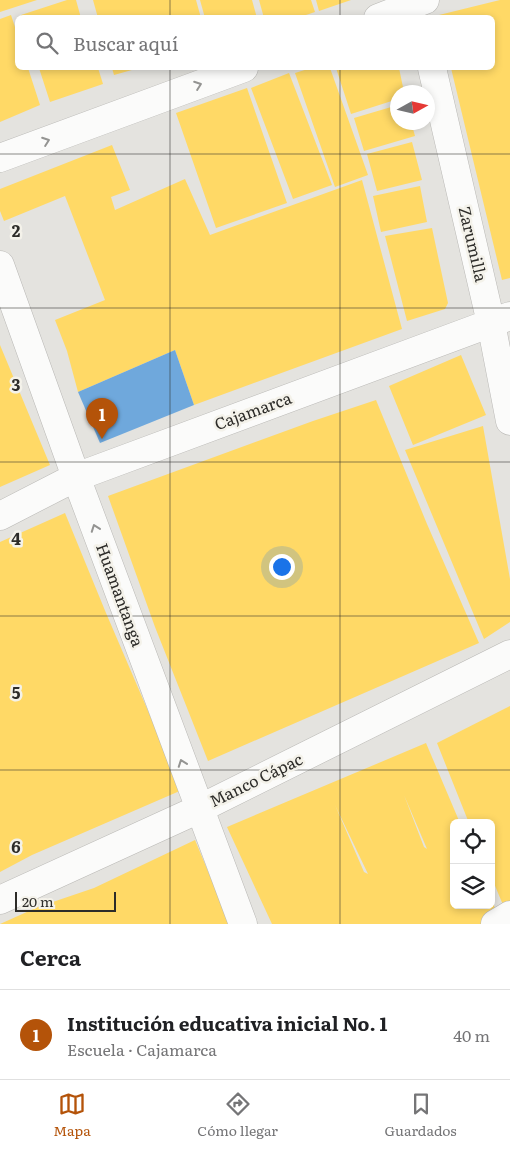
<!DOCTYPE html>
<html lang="es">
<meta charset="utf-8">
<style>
body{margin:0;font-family:Literata,serif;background:#f2f2f2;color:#202124}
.controls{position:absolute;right:15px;bottom:15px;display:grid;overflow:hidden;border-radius:8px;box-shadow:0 2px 8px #0003}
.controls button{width:45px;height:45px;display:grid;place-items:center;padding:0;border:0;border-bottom:1px solid #e0e0e0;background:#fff;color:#202124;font:25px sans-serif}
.compass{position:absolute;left:390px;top:85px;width:45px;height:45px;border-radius:50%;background:#fff;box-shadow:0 2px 8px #0003;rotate:82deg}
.scale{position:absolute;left:15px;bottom:12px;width:101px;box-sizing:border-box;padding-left:5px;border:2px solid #2d2c29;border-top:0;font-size:14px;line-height:18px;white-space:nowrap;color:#2d2c29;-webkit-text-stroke:4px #f4f2ea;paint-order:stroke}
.you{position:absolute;left:281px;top:566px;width:18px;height:18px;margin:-12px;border:4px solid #fff;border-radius:50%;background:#1a73e8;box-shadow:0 0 0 8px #1a73e833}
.badge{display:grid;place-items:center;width:32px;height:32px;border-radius:50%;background:#b45309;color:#fff;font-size:16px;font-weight:700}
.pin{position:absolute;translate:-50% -41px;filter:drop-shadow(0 1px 2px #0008)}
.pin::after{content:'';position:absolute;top:26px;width:18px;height:15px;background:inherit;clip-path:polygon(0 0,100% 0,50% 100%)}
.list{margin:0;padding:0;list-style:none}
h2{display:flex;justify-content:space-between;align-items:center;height:65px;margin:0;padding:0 20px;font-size:21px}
h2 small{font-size:16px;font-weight:400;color:#757577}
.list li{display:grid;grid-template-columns:32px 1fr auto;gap:15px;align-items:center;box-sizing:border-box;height:90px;padding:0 20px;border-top:1px solid #e0e0e0}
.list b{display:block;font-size:19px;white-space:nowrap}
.list p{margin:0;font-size:16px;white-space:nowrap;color:#757577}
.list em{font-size:16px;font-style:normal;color:#757577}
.icon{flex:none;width:28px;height:28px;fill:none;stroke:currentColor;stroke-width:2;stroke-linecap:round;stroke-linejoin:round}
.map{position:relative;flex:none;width:510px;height:924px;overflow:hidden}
.search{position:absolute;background:#fff;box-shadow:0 2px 8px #0003;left:15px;right:15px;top:15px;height:55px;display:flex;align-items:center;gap:12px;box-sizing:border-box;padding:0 18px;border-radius:8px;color:#757577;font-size:19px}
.sheet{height:155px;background:#fff}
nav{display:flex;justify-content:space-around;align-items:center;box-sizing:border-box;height:70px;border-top:1px solid #e0e0e0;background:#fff;font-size:14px;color:#757577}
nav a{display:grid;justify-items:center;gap:2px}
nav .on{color:#b45309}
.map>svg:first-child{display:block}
</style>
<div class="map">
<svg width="510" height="924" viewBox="0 0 510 924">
<rect width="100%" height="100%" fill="#e4e3df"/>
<!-- homes -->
<path fill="#ffd966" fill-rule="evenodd" d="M 0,0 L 37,0 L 0,12 Z
M 67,0 L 76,0 L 81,18 L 22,18 L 21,15 Z
M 93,0 L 196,0 L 201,18 L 98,18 Z
M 200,0 L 252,0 L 257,18 L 205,18 Z
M 259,0 L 311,0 L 315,12 L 297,18 L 264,18 Z
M 316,0 L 351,0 L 319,11 Z
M 500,0 L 510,0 L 510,278 L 502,280 L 451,68 L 492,68 L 492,18 L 439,18 L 439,15 Z
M 11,15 L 18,36 L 18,68 L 28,68 L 40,105 L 0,122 L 0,19 Z
M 39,68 L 98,68 L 103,84 L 50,102 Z
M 112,68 L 139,68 L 114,75 Z
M 311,68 L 330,68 L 368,175 L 335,187 L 295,73 Z
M 336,68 L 399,68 L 404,92 L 398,92 L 398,99 L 351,114 Z
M 289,73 L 332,185 L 293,199 L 251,88 Z
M 247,88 L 287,203 L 216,228 L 176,113 Z
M 398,105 L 398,122 L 411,122 L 415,136 L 364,151 L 354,118 Z
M 412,142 L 422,180 L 377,191 L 367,154 Z
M 112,145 L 130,190 L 111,197 L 115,210 L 185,179 L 210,235 L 362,180 L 402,329 L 194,405 L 175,350 L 78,392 L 67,351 L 55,320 L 105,300 L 65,196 L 4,221 L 0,211 L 0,189 Z
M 420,186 L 427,222 L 381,232 L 373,196 Z
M 432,228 L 448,303 L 445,309 L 407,321 L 385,236 Z
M 0,345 L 50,465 L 0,487 Z
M 461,355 L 486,415 L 413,445 L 389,386 Z
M 376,400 L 427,524 L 479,643 L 208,761 L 155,627 L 108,496 L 313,421 Z
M 483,426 L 510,579 L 510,622 L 484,639 L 405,450 Z
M 65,513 L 106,613 L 182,790 L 32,855 L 0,872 L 0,542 Z
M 510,706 L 510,902 L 503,905 L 491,876 L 491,823 L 469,823 L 437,743 Z
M 426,743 L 460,823 L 454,823 L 454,905 L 491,905 L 491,899 L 499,917 L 485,924 L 272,924 L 227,827 ZM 404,795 L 427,849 L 424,847 ZM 335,805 L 368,874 L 364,872 Z
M 195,840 L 230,924 L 0,924 L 38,907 L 94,888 Z"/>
<!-- schools -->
<path fill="#6fa8dc" d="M 175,350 L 194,405 L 100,443 L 78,392 Z"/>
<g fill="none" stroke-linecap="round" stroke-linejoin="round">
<!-- minor casing -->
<g stroke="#b9b8b5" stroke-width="29">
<path id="minor" d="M 378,18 L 425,0
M 432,68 L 491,323 L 510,421
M 0,158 L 244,68
M 0,265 L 76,477 L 243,924
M 0,516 L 76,477 L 510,316
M 0,900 L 199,809 L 510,654
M 495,924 L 510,915"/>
</g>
<!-- minor -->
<use href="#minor" stroke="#fbfbfa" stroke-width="28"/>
</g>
<!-- one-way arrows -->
<defs><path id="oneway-chevron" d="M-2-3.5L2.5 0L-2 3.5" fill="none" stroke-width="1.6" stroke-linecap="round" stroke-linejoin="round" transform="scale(1.25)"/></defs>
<g stroke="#949492">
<use href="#oneway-chevron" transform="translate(198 85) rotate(-20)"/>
<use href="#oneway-chevron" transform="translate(46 141) rotate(-20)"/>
<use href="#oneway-chevron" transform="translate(95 528) rotate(-110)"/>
<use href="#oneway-chevron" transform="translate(182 763) rotate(-110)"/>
</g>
<!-- grid -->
<path fill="none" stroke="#2d2c29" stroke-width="1" stroke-opacity="0.55" d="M 170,0 L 170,18M 340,0 L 340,18M 170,68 L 170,924M 340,68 L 340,924M 0,154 L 510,154M 0,308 L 510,308M 0,462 L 510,462M 0,616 L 510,616M 0,770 L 510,770"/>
<g text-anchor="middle" stroke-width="5" stroke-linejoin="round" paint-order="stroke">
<!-- street labels -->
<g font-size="16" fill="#2d2c29" stroke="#f4f2ea">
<text transform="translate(473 244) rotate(77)" y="6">Zarumilla</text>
<text transform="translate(253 411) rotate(-20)" y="6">Cajamarca</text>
<text transform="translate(120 595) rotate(70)" y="6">Huamantanga</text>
<text transform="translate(256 780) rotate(-26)" y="6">Manco Cápac</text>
</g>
</g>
<g font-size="16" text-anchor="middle" font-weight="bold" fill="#2d2c29" stroke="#f4f2ea" stroke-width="5" stroke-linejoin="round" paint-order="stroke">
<text x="16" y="237">2</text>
<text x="16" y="391">3</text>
<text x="16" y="545">4</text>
<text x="16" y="699">5</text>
<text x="16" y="853">6</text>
</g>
</svg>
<div class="controls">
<button><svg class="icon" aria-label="locate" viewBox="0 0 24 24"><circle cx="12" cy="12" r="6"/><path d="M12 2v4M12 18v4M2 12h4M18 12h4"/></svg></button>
<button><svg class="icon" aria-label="layers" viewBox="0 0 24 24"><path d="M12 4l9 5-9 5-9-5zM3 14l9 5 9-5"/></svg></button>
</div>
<svg class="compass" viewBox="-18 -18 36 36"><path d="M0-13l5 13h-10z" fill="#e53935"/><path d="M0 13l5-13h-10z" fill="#757577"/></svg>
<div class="scale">20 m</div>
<div class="you"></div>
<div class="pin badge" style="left:102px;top:439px">1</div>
<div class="search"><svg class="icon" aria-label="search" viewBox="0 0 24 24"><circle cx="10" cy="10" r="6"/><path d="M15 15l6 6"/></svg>Buscar aquí</div>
</div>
<section class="sheet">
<h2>Cerca<small></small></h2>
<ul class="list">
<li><span class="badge">1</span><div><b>Institución educativa inicial No. 1</b><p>Escuela · Cajamarca</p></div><em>40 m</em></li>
</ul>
</section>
<nav>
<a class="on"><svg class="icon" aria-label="map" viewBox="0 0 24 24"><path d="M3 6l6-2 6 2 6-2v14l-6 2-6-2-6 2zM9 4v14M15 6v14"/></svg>Mapa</a>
<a><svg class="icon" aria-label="directions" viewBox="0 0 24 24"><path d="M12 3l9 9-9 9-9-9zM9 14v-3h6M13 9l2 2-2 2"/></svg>Cómo llegar</a>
<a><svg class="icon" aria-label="saved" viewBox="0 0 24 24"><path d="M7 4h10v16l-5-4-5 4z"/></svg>Guardados</a>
</nav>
